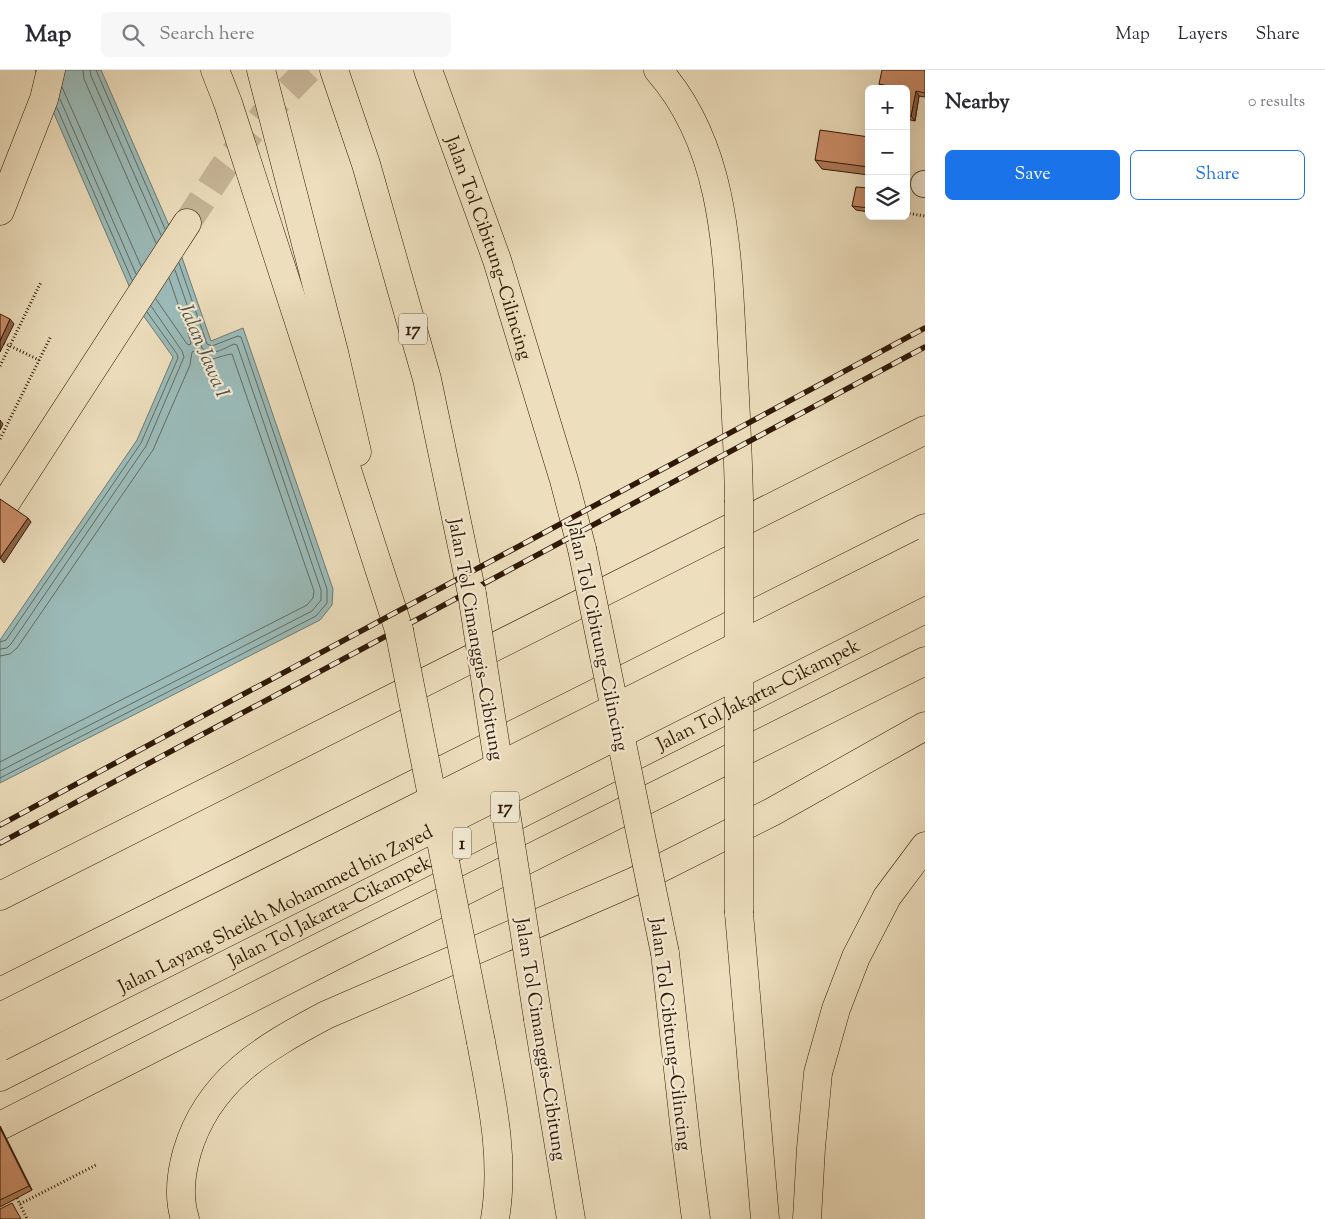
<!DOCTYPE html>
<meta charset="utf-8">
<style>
body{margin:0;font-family:"Sorts Mill Goudy",serif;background:#f7f7f7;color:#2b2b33}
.controls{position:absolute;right:15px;top:15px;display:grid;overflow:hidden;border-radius:8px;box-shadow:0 5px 20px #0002}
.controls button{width:45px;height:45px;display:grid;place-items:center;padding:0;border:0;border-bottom:1px solid #e1e1e2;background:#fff;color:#2b2b33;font:25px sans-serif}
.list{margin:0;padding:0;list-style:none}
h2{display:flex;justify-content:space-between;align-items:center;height:65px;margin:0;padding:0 20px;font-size:21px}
h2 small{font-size:16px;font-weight:400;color:#7c7c81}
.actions{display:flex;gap:10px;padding:15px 20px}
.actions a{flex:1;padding:11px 0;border:1px solid #1a73e8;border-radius:8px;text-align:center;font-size:18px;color:#1a73e8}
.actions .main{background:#1a73e8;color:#fff}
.icon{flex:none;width:28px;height:28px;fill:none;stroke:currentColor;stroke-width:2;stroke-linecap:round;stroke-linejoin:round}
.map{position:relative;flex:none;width:925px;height:1149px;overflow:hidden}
header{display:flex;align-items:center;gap:30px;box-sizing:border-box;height:70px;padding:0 25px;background:#fff;border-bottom:1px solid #e1e1e2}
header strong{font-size:24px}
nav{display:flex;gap:28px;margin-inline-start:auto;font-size:18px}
.search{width:350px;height:45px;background:#f7f7f7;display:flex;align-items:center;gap:12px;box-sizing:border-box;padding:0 18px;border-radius:8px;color:#7c7c81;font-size:19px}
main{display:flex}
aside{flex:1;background:#fff}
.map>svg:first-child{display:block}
</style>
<header>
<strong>Map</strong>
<div class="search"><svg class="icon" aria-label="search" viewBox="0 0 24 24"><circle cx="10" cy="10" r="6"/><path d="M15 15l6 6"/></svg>Search here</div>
<nav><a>Map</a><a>Layers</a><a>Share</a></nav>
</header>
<main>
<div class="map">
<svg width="925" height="1149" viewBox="0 0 925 1149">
<rect width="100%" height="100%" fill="#eddebd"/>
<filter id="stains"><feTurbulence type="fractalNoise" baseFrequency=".004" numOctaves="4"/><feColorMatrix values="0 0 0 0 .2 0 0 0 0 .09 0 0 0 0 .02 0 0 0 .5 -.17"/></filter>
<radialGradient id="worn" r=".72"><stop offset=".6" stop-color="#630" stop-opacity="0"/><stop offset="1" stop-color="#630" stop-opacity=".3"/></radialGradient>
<!-- water -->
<path fill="#9bbbb9" stroke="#707a71" d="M 35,0 L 101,0 L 178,176 L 211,271 L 243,258 L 333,519 L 332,535 L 320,550 L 0,713 L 0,570 L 137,370 L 173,287 L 140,241 Z"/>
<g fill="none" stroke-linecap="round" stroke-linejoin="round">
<!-- shore -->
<path stroke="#656a5f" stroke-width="1" d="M 83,0 L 84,9 L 156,173
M 90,0 L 91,6 L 161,165
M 96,0 L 165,159
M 62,17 L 141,196
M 60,29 L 136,204
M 57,38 L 132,210
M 156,229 L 187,274 L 190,275 L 191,272 L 169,208
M 0,572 L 6,570 L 141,373 L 178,288 L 177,284 L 147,242
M 0,579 L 7,578 L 11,574 L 146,376 L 184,287 L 182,281 L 151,236
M 0,586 L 10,584 L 17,578 L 153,380 L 190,295 L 192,282 L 195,281 C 210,296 215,286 232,284 L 314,521 L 313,528 L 307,535 L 0,692
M 0,701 L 312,541 L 321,530 L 321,520 L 237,275 L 234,274 C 223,279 212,287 202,278 L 175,200
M 0,708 L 316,546 L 327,533 L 327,519 L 241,267 L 238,266 L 212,276 L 207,274 L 179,193"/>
<!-- highway-tunnel -->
<path stroke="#c7b698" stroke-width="28" stroke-dasharray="28 14" stroke-linecap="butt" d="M 187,153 L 223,98 L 263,46 L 308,0"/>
<!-- minor casing -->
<g stroke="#5e4a33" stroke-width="28">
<path id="minor" d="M 924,114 L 925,114"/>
</g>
<!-- highway casing -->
<g stroke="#2f1805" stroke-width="29">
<g id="highway">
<path d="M 215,0 L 228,33 L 399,560"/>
<path d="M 261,0 L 334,282 L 357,382"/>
<path d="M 334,0 L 366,94 L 427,309 L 472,524"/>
<path id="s1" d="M 428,0 L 497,190 L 564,410 L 582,479"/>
<path d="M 658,0 C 724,75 727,177 732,272 C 735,324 738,377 739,430"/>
<path d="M 0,141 L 44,29 L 51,0"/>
<path d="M 5,434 L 187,153"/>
<path d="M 0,826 L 925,360"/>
<path d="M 739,843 L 765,1149"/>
<path d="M 665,883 L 687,1080 L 696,1149"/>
<path d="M 0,922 L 925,458"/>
<path d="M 538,949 L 571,1149"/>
<path d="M 481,972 C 492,1031 505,1089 495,1149"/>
<path id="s2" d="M 0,1007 L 925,539"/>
<path d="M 0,1056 L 344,881 L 925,591"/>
<path d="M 185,1149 C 178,1127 181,1103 187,1082 C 208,1010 264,978 326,945 L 635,811 L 772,742 L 925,656"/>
<path d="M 807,1149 L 811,1078 L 818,1003 L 836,939 L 856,887 L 887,827 L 925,776"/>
</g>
</g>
<!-- path -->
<path stroke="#2f1805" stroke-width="3" stroke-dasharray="1 2.5" stroke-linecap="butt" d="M 906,143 L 925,146
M 4,273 L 39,290
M 0,296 L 41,212
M 0,369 L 51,266
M 17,1128 L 27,1149
M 20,1134 L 96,1095"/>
<!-- minor -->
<use href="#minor" stroke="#f3ead4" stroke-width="26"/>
<!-- highway -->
<use href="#highway" stroke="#eddebd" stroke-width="28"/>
<!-- rail casing -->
<g stroke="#2f1805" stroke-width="5.5">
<path id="rail" d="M 0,755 L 925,258
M 0,773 L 925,277"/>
</g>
<!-- rail -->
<use href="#rail" stroke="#f3ead4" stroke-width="4" stroke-dasharray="11" stroke-linecap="butt"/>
<!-- highway-bridge casing -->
<g stroke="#2f1805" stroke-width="29" stroke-linecap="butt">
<g id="highway-bridge">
<path d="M 739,430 L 739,843"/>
<path d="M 582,479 L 665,883"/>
<path d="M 472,524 L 538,949"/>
<path d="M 399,560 L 481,972"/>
<path d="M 0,947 L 925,482"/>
<path id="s3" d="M 0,977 L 925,510"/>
</g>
</g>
<!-- highway-bridge -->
<use href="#highway-bridge" stroke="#eddebd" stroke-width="28"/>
</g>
<!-- wall -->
<path fill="#ae7959" stroke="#2f1805" d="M 925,0 L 925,27 L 919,26 L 915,51 L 906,49 L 906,19 L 882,19 L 879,14 Z
M 869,67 L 869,105 L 822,99 L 815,90 Z
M 869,118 L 869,142 L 856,140 L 852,136 Z
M 0,1056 L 32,1120 L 0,1137 Z"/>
<!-- shaded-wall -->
<path fill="#8d6349" stroke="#2f1805" d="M 916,21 L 919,26 L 915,51 L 911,46 Z
M 10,249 L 14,254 L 0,282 L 0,271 Z
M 0,350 L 3,354 L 0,360 Z
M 28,448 L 31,452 L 4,493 L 0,488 Z
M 0,1056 L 32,1120 L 29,1116 L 0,1058 Z"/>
<!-- building -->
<path fill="#ca8d68" stroke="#2f1805" d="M 882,0 L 925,0 L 925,23 L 916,21 L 911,46 L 906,45 L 906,19 L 888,19 L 888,16 L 879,14 Z
M 820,60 L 869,67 L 869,97 L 815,90 Z
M 856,117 L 869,118 L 869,138 L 852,136 Z
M 0,244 L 10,249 L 0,271 Z
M 0,429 L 28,448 L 0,488 Z
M 0,1058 L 29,1116 L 0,1130 Z
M 12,1133 L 21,1149 L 0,1149 L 0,1139 Z"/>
<g text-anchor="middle" stroke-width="4.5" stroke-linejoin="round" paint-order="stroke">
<!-- shield labels -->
<g fill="#f3ead4" stroke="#6a5743" stroke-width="1">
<rect x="399" y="243.5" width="28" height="31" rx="4"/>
<rect x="491" y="721.5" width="28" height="31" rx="4"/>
<rect x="453" y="757.5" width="18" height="31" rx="4"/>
</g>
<g font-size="18" font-weight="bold" fill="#2f1805">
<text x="413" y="265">17</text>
<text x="505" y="743">17</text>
<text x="462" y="779">1</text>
</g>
<!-- street labels -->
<g font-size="19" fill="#2f1805" stroke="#f3ead4">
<text dy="7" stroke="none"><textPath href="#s1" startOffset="188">Jalan Tol Cibitung–Cilincing</textPath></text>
<text transform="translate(599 566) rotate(78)" y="7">Jalan Tol Cibitung–Cilincing</text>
<text transform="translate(477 569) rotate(80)" y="7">Jalan Tol Cimanggis–Cibitung</text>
<text dy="7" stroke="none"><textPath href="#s2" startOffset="849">Jalan Tol Jakarta–Cikampek</textPath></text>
<text dy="7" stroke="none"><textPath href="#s3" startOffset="308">Jalan Layang Sheikh Mohammed bin Zayed</textPath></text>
<text dy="7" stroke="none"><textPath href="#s2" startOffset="369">Jalan Tol Jakarta–Cikampek</textPath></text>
<text transform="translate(672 964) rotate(83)" y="7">Jalan Tol Cibitung–Cilincing</text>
<text transform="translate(542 969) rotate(81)" y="7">Jalan Tol Cimanggis–Cibitung</text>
</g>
<!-- water labels -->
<g font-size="20" font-style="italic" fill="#555144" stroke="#f3ead4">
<text transform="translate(205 280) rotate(67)" y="7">Jalan Jawa I</text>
</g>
</g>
<rect width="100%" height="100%" filter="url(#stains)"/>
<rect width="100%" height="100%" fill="url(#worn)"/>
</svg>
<div class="controls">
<button>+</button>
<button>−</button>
<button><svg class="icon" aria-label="layers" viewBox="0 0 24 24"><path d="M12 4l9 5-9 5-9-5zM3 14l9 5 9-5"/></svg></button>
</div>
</div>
<aside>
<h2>Nearby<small>0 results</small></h2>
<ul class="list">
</ul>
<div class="actions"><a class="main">Save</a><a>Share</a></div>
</aside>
</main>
